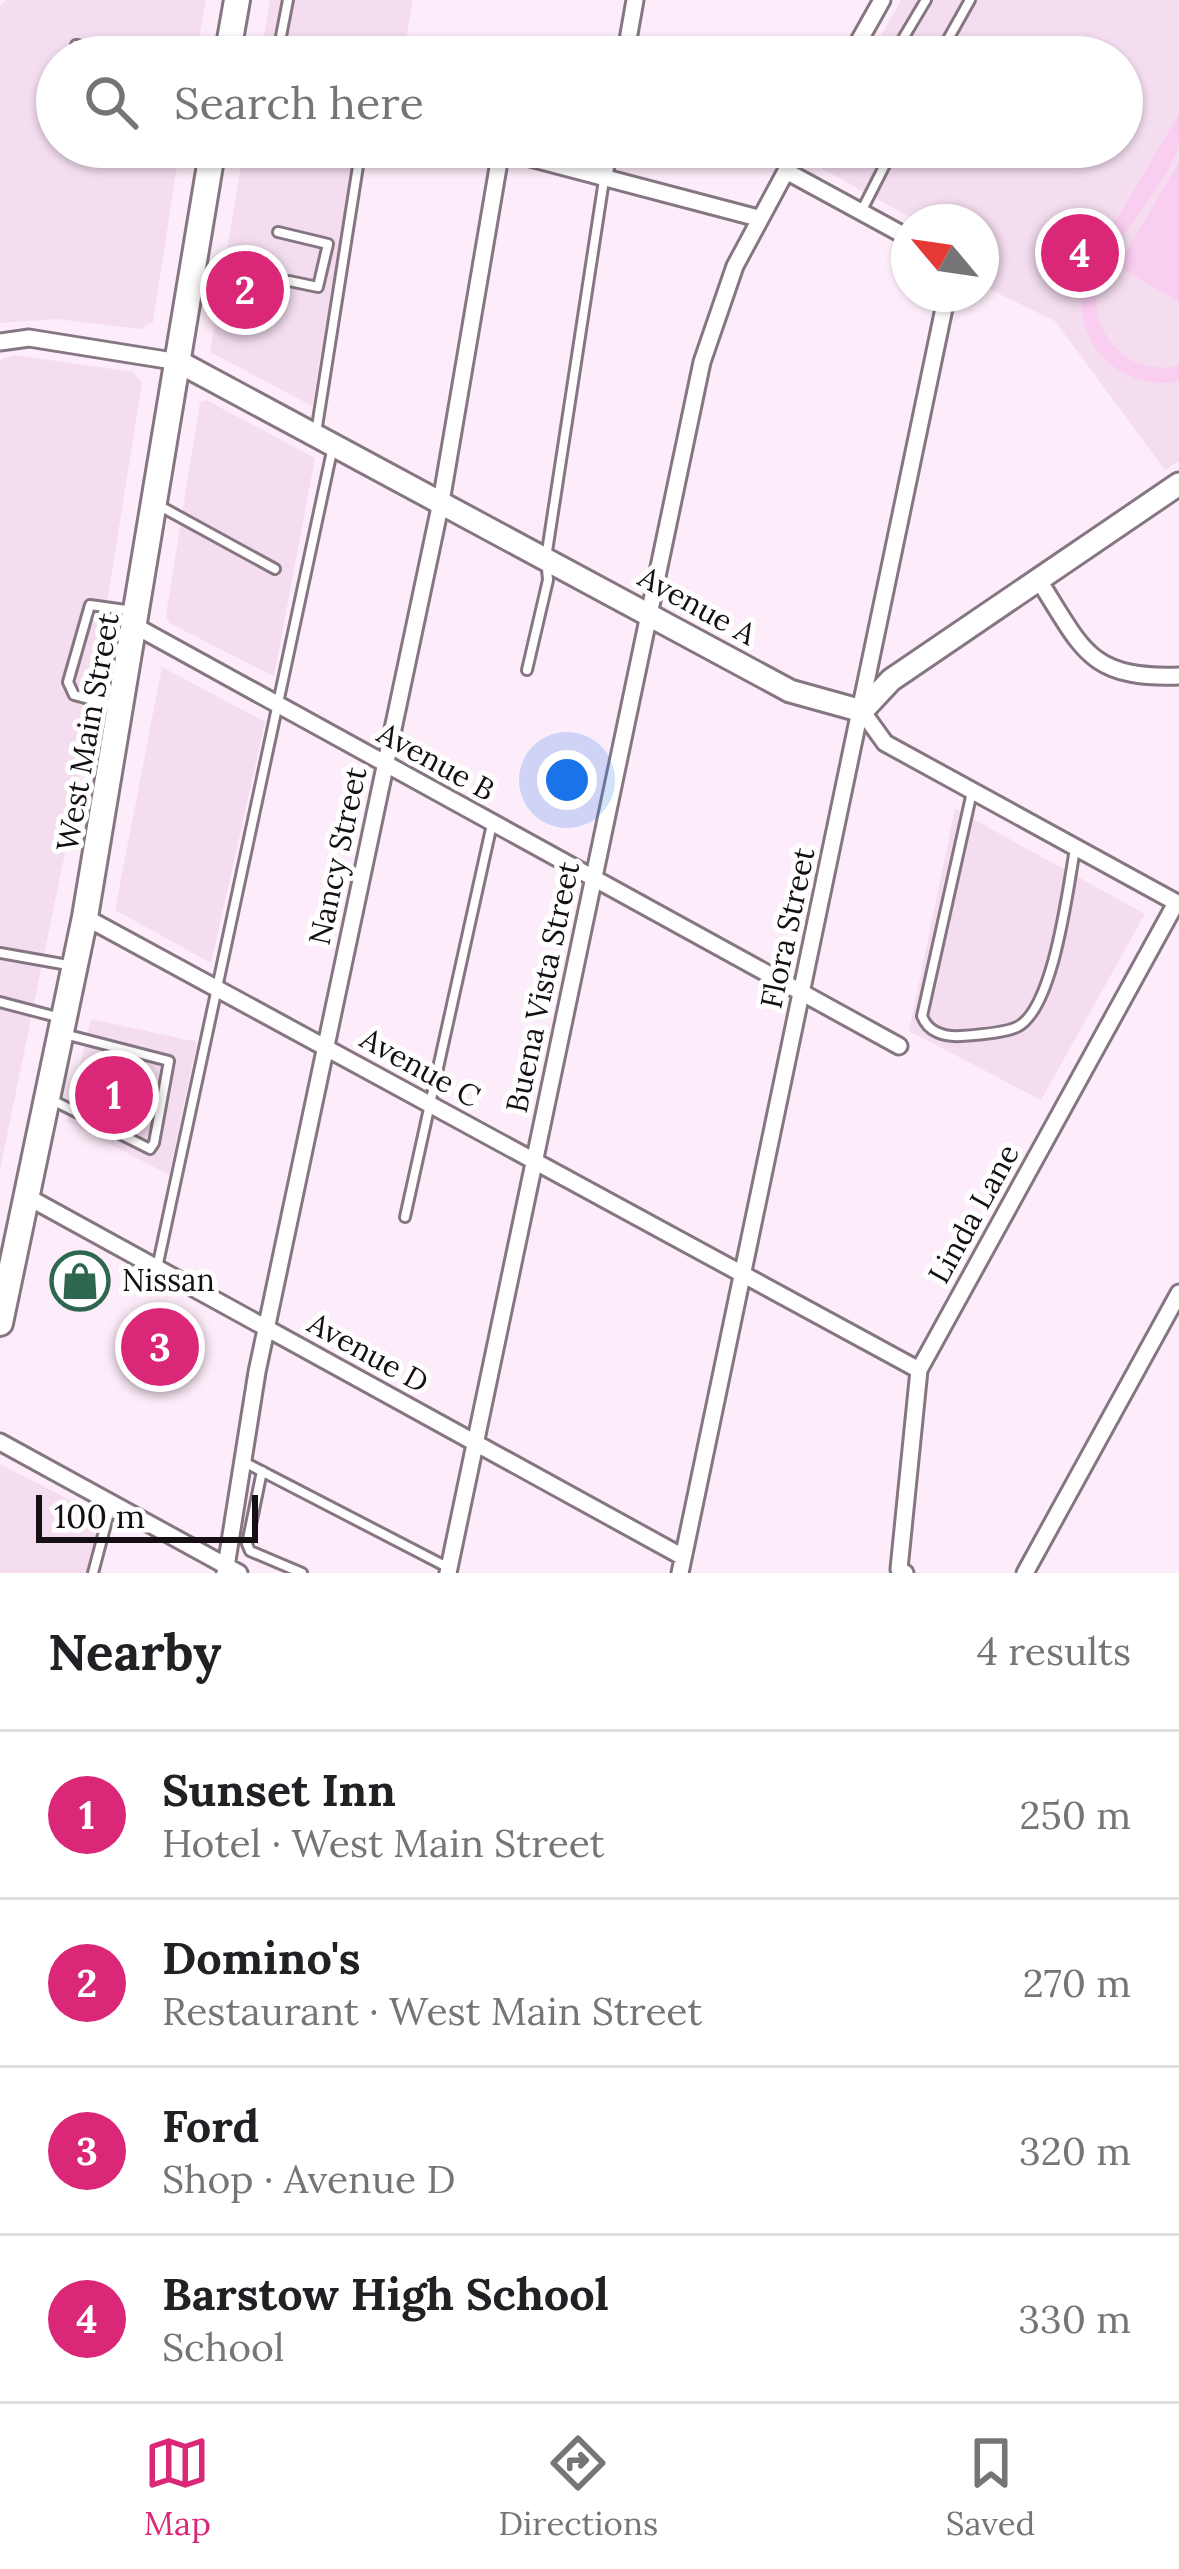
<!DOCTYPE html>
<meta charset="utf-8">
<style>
body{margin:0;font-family:Lora,serif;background:#f6f6f6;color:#202124}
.compass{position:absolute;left:891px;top:204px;width:108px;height:108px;border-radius:50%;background:#fff;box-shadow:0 3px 9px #0004;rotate:299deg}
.scale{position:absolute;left:36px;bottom:30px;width:222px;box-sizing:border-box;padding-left:12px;border:6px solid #150f14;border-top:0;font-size:33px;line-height:42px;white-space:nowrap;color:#150f14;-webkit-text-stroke:9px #fff;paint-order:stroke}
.you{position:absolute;left:567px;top:780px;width:42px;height:42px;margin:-30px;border:9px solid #fff;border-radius:50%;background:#1a73e8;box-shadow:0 0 0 18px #1a73e833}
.badge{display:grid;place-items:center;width:78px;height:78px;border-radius:50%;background:#db2777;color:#fff;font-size:39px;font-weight:700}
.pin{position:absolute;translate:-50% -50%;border:6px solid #fff;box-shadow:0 3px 12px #0006}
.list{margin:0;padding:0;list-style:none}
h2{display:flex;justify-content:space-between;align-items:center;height:156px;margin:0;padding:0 48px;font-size:51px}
h2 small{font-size:39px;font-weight:400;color:#757577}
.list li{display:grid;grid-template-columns:78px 1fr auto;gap:36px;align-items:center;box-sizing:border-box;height:168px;padding:0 48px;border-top:3px solid #e0e0e0}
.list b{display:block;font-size:45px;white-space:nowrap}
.list p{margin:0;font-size:39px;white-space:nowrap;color:#757577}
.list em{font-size:39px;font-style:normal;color:#757577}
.icon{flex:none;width:66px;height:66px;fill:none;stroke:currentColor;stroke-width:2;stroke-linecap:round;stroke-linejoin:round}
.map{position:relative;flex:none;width:1179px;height:1573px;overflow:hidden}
.search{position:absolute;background:#fff;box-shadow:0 3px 9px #0004;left:36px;right:36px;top:36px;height:132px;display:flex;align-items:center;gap:30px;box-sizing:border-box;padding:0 42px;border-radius:66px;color:#757577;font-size:45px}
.sheet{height:828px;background:#fff}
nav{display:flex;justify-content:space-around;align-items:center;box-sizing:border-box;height:168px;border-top:3px solid #e0e0e0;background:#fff;font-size:33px;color:#757577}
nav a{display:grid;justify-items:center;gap:6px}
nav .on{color:#db2777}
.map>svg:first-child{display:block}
</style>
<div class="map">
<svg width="1179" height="1573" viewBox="0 0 1179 1573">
<rect width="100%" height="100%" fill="#fdecf9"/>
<!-- built -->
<path fill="#f4ddef" d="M 6,0 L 206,0 L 195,57 L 57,57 L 57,147 L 180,147 L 153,322 L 140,329 L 57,319 L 0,323 L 0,6 Z
M 270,0 L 413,0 L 403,57 L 261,57 Z
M 901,0 L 1179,0 L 1179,461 L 1165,470 L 1055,321 L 981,285 L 981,222 L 919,222 L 810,162 L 819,147 L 1122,147 L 1122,57 L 869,57 Z
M 244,147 L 356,147 L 312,406 L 210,352 Z
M 14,355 L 133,372 L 142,383 L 75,804 L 0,1170 L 0,360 Z
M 206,400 L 315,458 L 274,676 L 169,623 L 166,615 L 200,402 Z
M 162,667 L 265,722 L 211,963 L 115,910 Z
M 955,809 L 1145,914 L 1041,1100 L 909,1031 Z
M 91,1019 L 197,1042 L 169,1175 L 67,1121 Z
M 0,1464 L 101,1516 L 86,1573 L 0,1573 Z"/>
<!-- green -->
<path fill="#facef1" d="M 1179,114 C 1179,123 1179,134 1179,142 C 1166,206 1049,283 1118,350 C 1135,367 1157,370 1179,366 L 1179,382 C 1113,390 1069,338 1084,274 Z
M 1179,162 L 1179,302 L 1118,266 Z"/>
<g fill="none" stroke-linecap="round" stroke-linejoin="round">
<!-- lane casing -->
<g stroke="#857682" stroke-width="14">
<path id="lane" d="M 76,45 L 151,57
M 277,57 L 288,0
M 892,57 L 926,0
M 938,57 L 970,0
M 800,148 L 826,160 L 839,147
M 862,210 L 894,147
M 278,232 L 328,244 L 318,287 L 289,281
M 316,433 L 361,147
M 158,505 L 275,569
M 527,670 L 548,580 L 546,558 L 604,180
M 115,706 L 74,695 L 68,682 L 90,605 L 133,611
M 972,792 L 922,1016 C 928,1032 944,1037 961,1036 C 976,1035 1004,1033 1017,1027 C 1054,1009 1068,887 1075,849
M 0,953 L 68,965
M 0,1002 L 57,1017
M 54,1101 L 150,1149 L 154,1143 L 169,1061 L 68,1035
M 405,1217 L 492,824
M 157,1268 L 332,451
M 242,1461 L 447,1567
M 262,1471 L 247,1544 L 250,1551 L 302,1573
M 93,1573 L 111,1505"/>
</g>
<!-- street casing -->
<g stroke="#857682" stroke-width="21">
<path id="street" d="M 625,57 L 635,0
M 850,57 L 882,0
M 488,147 L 758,218
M 786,171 L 909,238
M 604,176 L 609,147
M 0,342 L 29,338 L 179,362
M 1038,579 C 1083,649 1088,679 1179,676
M 137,627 L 899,1046
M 862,711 L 885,743 L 1179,904
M 85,917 L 919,1370
M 26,1196 L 683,1557
M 0,1442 L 239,1573
M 225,1573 L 257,1372 L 441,502 L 501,150
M 448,1573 L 702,362 L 735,266 L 799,147
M 680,1573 L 947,294
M 905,1573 L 899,1569 L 919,1370 L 1176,903
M 1025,1573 L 1179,1293"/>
</g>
<!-- secondary casing -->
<g stroke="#857682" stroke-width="27">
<path id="secondary" d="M 179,362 L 790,691 L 862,711 L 891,680 L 1179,484"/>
</g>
<!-- primary casing -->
<g stroke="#857682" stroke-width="30">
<path id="primary" d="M 227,57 L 237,0
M 0,1323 L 85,917 L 213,147"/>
</g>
<!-- lane -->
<use href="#lane" stroke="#fff" stroke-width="8"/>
<!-- street -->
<use href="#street" stroke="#fff" stroke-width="15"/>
<!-- secondary -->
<use href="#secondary" stroke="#fff" stroke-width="21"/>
<!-- primary -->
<use href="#primary" stroke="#fff" stroke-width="24"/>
</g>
<!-- icons -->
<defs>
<g id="shop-ring" transform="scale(3)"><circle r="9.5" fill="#fff" stroke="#2e6750" stroke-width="1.5"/><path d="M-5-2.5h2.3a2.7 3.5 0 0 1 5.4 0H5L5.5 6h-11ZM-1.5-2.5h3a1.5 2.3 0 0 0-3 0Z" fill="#2e6750"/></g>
</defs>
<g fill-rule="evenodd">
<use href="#shop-ring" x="80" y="1281"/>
</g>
<g text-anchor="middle" stroke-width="10" stroke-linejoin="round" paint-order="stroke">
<!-- street labels -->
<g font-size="30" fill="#150f14" stroke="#fff">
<text transform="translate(697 606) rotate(29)" y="10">Avenue A</text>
<text transform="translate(88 732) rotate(-80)" y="10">West Main Street</text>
<text transform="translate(436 762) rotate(29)" y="10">Avenue B</text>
<text transform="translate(338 856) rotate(-78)" y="10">Nancy Street</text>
<text transform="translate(788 928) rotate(-78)" y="10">Flora Street</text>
<text transform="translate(543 987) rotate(-78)" y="10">Buena Vista Street</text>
<text transform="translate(420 1068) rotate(29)" y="10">Avenue C</text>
<text transform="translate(974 1214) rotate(-61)" y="10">Linda Lane</text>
<text transform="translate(368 1353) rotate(29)" y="10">Avenue D</text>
</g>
<!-- poi labels -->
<g font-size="30" fill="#150f14" stroke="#fff" text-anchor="start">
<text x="122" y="1291">Nissan</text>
</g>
</g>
</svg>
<svg class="compass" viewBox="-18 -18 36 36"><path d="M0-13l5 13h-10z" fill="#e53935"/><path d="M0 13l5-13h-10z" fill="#757577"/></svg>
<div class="scale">100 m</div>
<div class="you"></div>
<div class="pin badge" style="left:114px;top:1095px">1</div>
<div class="pin badge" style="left:245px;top:290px">2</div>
<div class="pin badge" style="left:160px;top:1347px">3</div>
<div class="pin badge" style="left:1080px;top:253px">4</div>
<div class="search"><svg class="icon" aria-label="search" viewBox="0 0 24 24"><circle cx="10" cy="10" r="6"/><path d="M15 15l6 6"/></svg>Search here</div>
</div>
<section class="sheet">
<h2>Nearby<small>4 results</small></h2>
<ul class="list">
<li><span class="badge">1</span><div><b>Sunset Inn</b><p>Hotel · West Main Street</p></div><em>250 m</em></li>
<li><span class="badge">2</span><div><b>Domino's</b><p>Restaurant · West Main Street</p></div><em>270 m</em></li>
<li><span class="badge">3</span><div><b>Ford</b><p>Shop · Avenue D</p></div><em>320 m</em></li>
<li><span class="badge">4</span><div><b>Barstow High School</b><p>School</p></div><em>330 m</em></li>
</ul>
</section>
<nav>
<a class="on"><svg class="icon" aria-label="map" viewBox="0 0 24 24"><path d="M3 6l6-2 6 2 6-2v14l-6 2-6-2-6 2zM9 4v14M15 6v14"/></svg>Map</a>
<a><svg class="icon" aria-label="directions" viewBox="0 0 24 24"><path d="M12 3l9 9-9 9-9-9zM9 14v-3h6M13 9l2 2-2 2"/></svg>Directions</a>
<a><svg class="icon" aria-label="saved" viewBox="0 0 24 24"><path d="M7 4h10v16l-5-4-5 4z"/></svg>Saved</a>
</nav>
